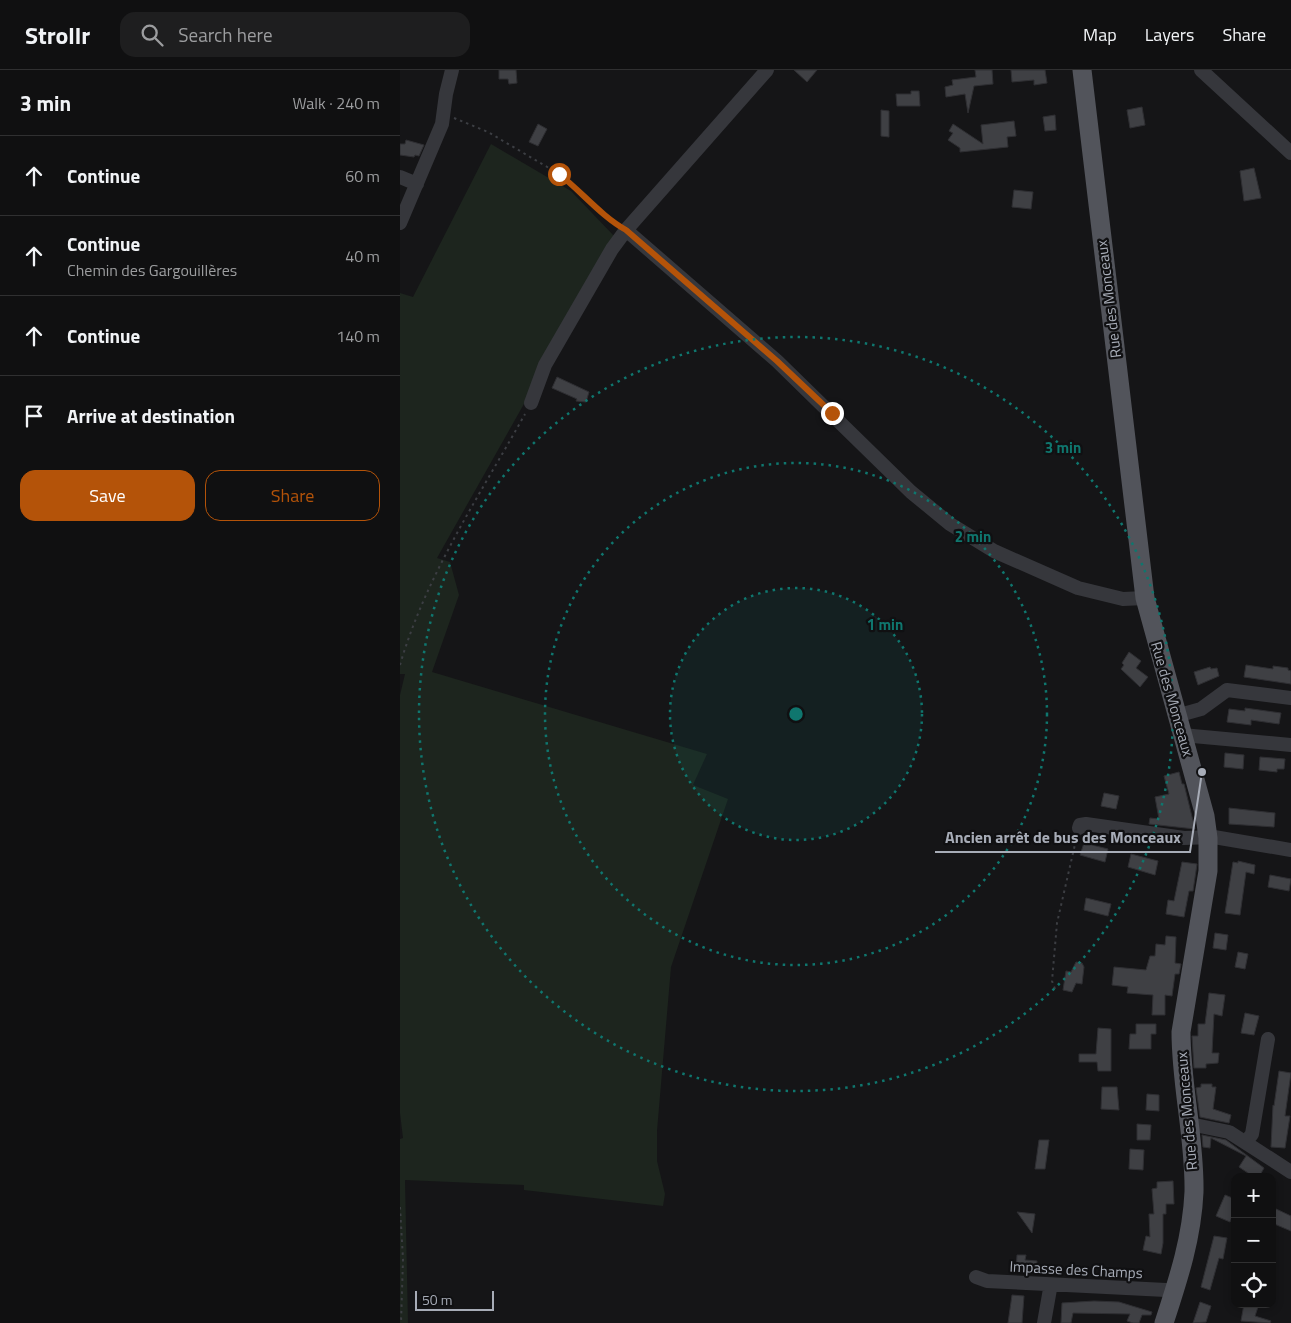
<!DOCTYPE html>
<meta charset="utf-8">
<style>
body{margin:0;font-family:"Titillium Web",sans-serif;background:#1e1e1f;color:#f1f3f6}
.controls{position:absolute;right:15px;bottom:15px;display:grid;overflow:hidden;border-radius:10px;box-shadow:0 2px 8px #0003}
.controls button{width:45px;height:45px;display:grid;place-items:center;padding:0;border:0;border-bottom:1px solid #303031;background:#101011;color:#f1f3f6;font:25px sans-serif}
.scale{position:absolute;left:15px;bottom:12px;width:79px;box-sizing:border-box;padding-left:5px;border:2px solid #a7acb7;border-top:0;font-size:14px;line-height:18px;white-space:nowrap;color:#a7acb7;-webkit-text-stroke:4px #101012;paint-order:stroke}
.stop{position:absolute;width:15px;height:15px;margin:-11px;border:4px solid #b45309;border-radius:50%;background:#fff}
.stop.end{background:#b45309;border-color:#fff;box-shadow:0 1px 5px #0008}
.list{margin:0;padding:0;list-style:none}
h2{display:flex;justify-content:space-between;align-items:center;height:65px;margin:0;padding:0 20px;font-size:21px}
h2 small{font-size:16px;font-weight:400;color:#9c9d9f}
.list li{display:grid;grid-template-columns:32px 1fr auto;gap:15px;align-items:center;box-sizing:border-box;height:80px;padding:0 20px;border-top:1px solid #303031}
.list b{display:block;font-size:19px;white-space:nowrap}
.list p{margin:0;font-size:16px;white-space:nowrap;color:#9c9d9f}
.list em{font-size:16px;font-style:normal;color:#9c9d9f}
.actions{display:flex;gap:10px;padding:15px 20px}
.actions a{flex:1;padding:11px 0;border:1px solid #b45309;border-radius:15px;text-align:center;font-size:18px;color:#b45309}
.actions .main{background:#b45309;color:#fff}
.icon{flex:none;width:28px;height:28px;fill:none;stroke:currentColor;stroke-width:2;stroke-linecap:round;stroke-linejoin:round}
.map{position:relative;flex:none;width:891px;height:1253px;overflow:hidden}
header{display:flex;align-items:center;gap:30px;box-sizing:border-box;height:70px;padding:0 25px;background:#101011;border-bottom:1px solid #303031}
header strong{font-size:24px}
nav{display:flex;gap:28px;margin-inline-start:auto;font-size:18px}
.search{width:350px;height:45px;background:#1e1e1f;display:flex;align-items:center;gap:12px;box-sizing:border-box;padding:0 18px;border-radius:15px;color:#9c9d9f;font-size:19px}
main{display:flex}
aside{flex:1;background:#101011}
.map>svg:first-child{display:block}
</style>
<header>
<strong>Strollr</strong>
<div class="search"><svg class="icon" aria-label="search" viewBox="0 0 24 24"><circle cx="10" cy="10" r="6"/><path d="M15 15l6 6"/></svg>Search here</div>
<nav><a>Map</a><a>Layers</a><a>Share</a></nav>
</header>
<main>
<aside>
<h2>3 min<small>Walk · 240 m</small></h2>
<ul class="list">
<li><svg class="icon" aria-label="ahead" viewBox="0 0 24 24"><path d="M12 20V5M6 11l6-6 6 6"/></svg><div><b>Continue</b></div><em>60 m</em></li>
<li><svg class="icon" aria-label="ahead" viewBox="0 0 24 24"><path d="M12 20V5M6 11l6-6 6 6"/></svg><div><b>Continue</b><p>Chemin des Gargouillères</p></div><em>40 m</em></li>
<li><svg class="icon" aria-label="ahead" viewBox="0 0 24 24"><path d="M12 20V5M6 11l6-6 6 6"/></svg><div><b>Continue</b></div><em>140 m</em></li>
<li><svg class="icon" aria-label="arrive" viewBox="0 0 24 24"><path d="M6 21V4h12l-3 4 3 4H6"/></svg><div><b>Arrive at destination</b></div></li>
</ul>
<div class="actions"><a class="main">Save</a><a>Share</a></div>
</aside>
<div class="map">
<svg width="891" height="1253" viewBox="0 0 891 1253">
<rect width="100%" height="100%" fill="#151517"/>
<!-- green -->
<path fill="#1d251e" d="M 91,74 L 171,121 L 214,166 L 129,325 L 37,488 L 50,492 L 59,525 L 32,602 L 307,684 L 293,715 L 328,729 L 271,897 L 257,1061 L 257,1091 L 265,1124 L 263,1136 L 124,1120 L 124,1115 L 5,1110 L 8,1253 L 0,1253 L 0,1069 L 3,1068 L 0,1043 L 0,625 L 5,604 L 0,604 L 0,223 L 13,227 Z"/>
<!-- building -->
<path fill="#3f4044" stroke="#2f2f33" d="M 99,0 L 116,0 L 117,13 L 109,14 L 108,9 L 99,9 Z
M 394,0 L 417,0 L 407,12 Z
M 575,0 L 592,0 L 593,14 L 574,16 L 568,43 L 565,24 L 546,27 L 545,17 L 553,15 L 552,10 L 576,7 Z
M 611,0 L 645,0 L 647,13 L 634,15 L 634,10 L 612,12 Z
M 511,21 L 519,21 L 520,36 L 497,36 L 496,24 L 511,24 Z
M 742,37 L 745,55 L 730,58 L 727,40 Z
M 481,40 L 489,41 L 489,67 L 481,66 Z
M 655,45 L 656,60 L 645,61 L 643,47 Z
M 614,51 L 616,66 L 607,67 L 608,77 L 560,82 L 560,78 L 548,70 L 553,63 L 549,61 L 553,54 L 583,74 L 581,55 Z
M 138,54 L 147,59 L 138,76 L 129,72 Z
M 6,70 L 24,75 L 19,86 L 15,85 L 14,87 L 0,85 L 0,74 L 5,74 Z
M 854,98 L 861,128 L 844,131 L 840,101 Z
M 614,120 L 633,122 L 631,139 L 612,137 Z
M 157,307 L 189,322 L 186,332 L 176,331 L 177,329 L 152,318 Z
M 729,582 L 741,591 L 736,598 L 748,607 L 740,617 L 721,599 L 724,595 L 722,593 Z
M 846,595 L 873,599 L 873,596 L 888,598 L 888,600 L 891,601 L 891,614 L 844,607 Z
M 810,597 L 811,599 L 817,598 L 819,606 L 798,615 L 794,602 Z
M 845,638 L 881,643 L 879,654 L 851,650 L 851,655 L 827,652 L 829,639 L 845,641 Z
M 825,683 L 844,685 L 843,699 L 824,697 Z
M 860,687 L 885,689 L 884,699 L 877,699 L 877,702 L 859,700 Z
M 779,702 L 782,714 L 784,714 L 795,759 L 749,754 L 750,748 L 759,749 L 755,727 L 769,724 L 764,706 Z
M 704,723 L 719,726 L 716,739 L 701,736 Z
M 829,738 L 875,743 L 874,757 L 829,754 Z
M 684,773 L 708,779 L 705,792 L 680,785 Z
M 731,784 L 758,791 L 755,805 L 728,797 Z
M 838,791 L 855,795 L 854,804 L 846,802 L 840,845 L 825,843 L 833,792 L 838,793 Z
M 782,792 L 797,794 L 793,821 L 789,821 L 784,847 L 766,844 L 768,830 L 774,831 Z
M 870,805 L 891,809 L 889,821 L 868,817 Z
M 686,828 L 711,834 L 708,846 L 684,840 Z
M 815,863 L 828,865 L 826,880 L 813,878 Z
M 766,866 L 776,867 L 775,893 L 781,894 L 779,904 L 775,904 L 772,926 L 765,925 L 765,945 L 752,945 L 753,925 L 727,923 L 728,917 L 712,915 L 714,897 L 746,900 L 750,886 L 755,886 L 756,874 L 765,875 Z
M 838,882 L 848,884 L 845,899 L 835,897 Z
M 676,892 L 682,893 L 684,897 L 682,914 L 676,913 L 672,922 L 663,920 L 666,901 L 671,902 Z
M 809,923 L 825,925 L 822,946 L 814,944 L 812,983 L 819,983 L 818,993 L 806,994 L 806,998 L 794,998 L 792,966 L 798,966 L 798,954 L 805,954 Z
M 845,943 L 859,946 L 854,965 L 841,963 Z
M 736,954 L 756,954 L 756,964 L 751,964 L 751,979 L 729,979 L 730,964 L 736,964 Z
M 698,958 L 711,959 L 711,1001 L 698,1001 L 697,992 L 679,992 L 679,984 L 696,984 Z
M 879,1001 L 891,1003 L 885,1046 L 890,1046 L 885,1078 L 871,1077 L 873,1035 L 874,1036 Z
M 801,1014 L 812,1014 L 812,1017 L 816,1017 L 813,1039 L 831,1045 L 829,1053 L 800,1047 L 796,1018 L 801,1017 Z
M 702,1017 L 717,1017 L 719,1040 L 701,1039 Z
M 747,1024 L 759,1025 L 759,1041 L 746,1040 Z
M 737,1054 L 751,1055 L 750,1070 L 737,1070 Z
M 802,1065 L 826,1070 L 864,1098 L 859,1107 L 854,1107 L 839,1097 L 846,1086 L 811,1068 L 810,1078 L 803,1077 Z
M 639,1070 L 649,1070 L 645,1099 L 635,1099 Z
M 730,1079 L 744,1080 L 743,1100 L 729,1099 Z
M 773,1111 L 774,1134 L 766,1134 L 766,1144 L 763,1144 L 763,1173 L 761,1184 L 743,1180 L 746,1166 L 750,1167 L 749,1144 L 754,1144 L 752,1119 L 757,1118 L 757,1112 Z
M 825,1125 L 835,1129 L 835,1139 L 830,1152 L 816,1146 Z
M 872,1137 L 891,1146 L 891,1161 L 872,1153 Z
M 617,1142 L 635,1144 L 632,1163 Z
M 814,1166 L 827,1168 L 823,1189 L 819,1188 L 810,1220 L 801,1217 Z
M 617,1185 L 626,1185 L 625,1190 L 637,1191 L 636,1203 L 616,1202 Z
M 612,1225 L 624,1226 L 622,1253 L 608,1253 Z
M 694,1231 L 719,1232 L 752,1242 L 751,1245 L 742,1245 L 739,1253 L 733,1253 L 727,1251 L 730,1244 L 673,1243 L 671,1253 L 661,1253 L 662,1233 Z
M 800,1232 L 811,1236 L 806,1252 L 793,1253 Z
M 844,1234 L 859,1234 L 855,1246 L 871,1251 L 870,1253 L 841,1251 Z"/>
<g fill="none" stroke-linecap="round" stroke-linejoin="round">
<!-- path -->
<path stroke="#3c3e43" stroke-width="2" stroke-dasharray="2.5 4" stroke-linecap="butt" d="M 54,48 L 88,62 L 159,104 L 216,154
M 0,595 C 26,505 80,425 125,344
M 655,919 L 652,911 L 657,853 L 676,770
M 0,1137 L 3,1189 L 1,1253"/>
<!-- minor -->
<path stroke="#36373c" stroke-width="14" d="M 367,0 L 226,160 L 377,291 L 511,422 L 550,454 L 594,481 L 678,518 L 723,529 L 745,528
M 801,0 L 891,83
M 0,107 L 17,114
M 0,153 L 42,54 L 46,24 L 52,0
M 131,333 L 145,295 L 212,179 L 226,160
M 776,646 L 801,639 L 827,620 L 891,628
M 782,665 L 891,675
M 679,758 L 680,755 L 686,754 L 784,768 L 814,767 L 891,780
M 790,1054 L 829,1062 L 891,1102
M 846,1072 L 852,1064 L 868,969
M 576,1207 L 587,1211 L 766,1220 L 774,1223
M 644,1253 L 650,1219"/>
<!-- major -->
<path stroke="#52545b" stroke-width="19" d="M 682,0 L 745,528 L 805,746 L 808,768 L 808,801 L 781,962 C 781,1016 795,1068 794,1122 C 792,1168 778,1210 764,1253"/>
</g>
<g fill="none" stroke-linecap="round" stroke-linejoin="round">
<!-- route -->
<path stroke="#b45309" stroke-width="6" d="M 159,104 C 182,122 201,146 226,160 L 377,291 L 432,343"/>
</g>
<!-- distance rings -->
<circle cx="396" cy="644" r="126" fill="#0f766e" fill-opacity=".12"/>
<g fill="none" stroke="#0f766e" stroke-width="2.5" stroke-dasharray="2.5 5">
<circle cx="396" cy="644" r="126"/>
<circle cx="396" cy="644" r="251"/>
<circle cx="396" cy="644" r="377"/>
</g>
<g text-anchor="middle" stroke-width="4.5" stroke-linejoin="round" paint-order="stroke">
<!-- street labels -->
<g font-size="15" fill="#a7acb7" stroke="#101012">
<text transform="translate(709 229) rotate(-97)" y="5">Rue des Monceaux</text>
<text transform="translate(772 629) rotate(74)" y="5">Rue des Monceaux</text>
<text transform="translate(787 1041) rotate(-95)" y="5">Rue des Monceaux</text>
<text transform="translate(676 1200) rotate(3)" y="5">Impasse des Champs</text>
</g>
</g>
<circle cx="396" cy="644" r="8" fill="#0f766e" stroke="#101012" stroke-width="2.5"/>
<g font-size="15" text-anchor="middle" font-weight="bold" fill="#0f766e" stroke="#101012" stroke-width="4.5" stroke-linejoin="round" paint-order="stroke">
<text x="663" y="383">3 min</text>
<text x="573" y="472">2 min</text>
<text x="485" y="560">1 min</text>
</g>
<!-- callouts -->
<path fill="none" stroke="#a7acb7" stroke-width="2" d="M802 702L790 782H535"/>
<circle fill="#a7acb7" stroke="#101012" stroke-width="2" cx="802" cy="702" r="5"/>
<g font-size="16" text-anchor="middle" font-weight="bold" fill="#a7acb7" stroke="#101012" stroke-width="4.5" stroke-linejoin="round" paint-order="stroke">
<text x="663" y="773">Ancien arrêt de bus des Monceaux</text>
</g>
</svg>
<div class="controls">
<button>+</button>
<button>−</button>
<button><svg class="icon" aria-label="locate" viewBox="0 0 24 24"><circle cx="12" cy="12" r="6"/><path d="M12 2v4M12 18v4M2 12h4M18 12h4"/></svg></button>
</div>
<div class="scale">50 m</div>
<div class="stop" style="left:159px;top:104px"></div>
<div class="stop end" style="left:432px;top:343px"></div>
</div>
</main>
